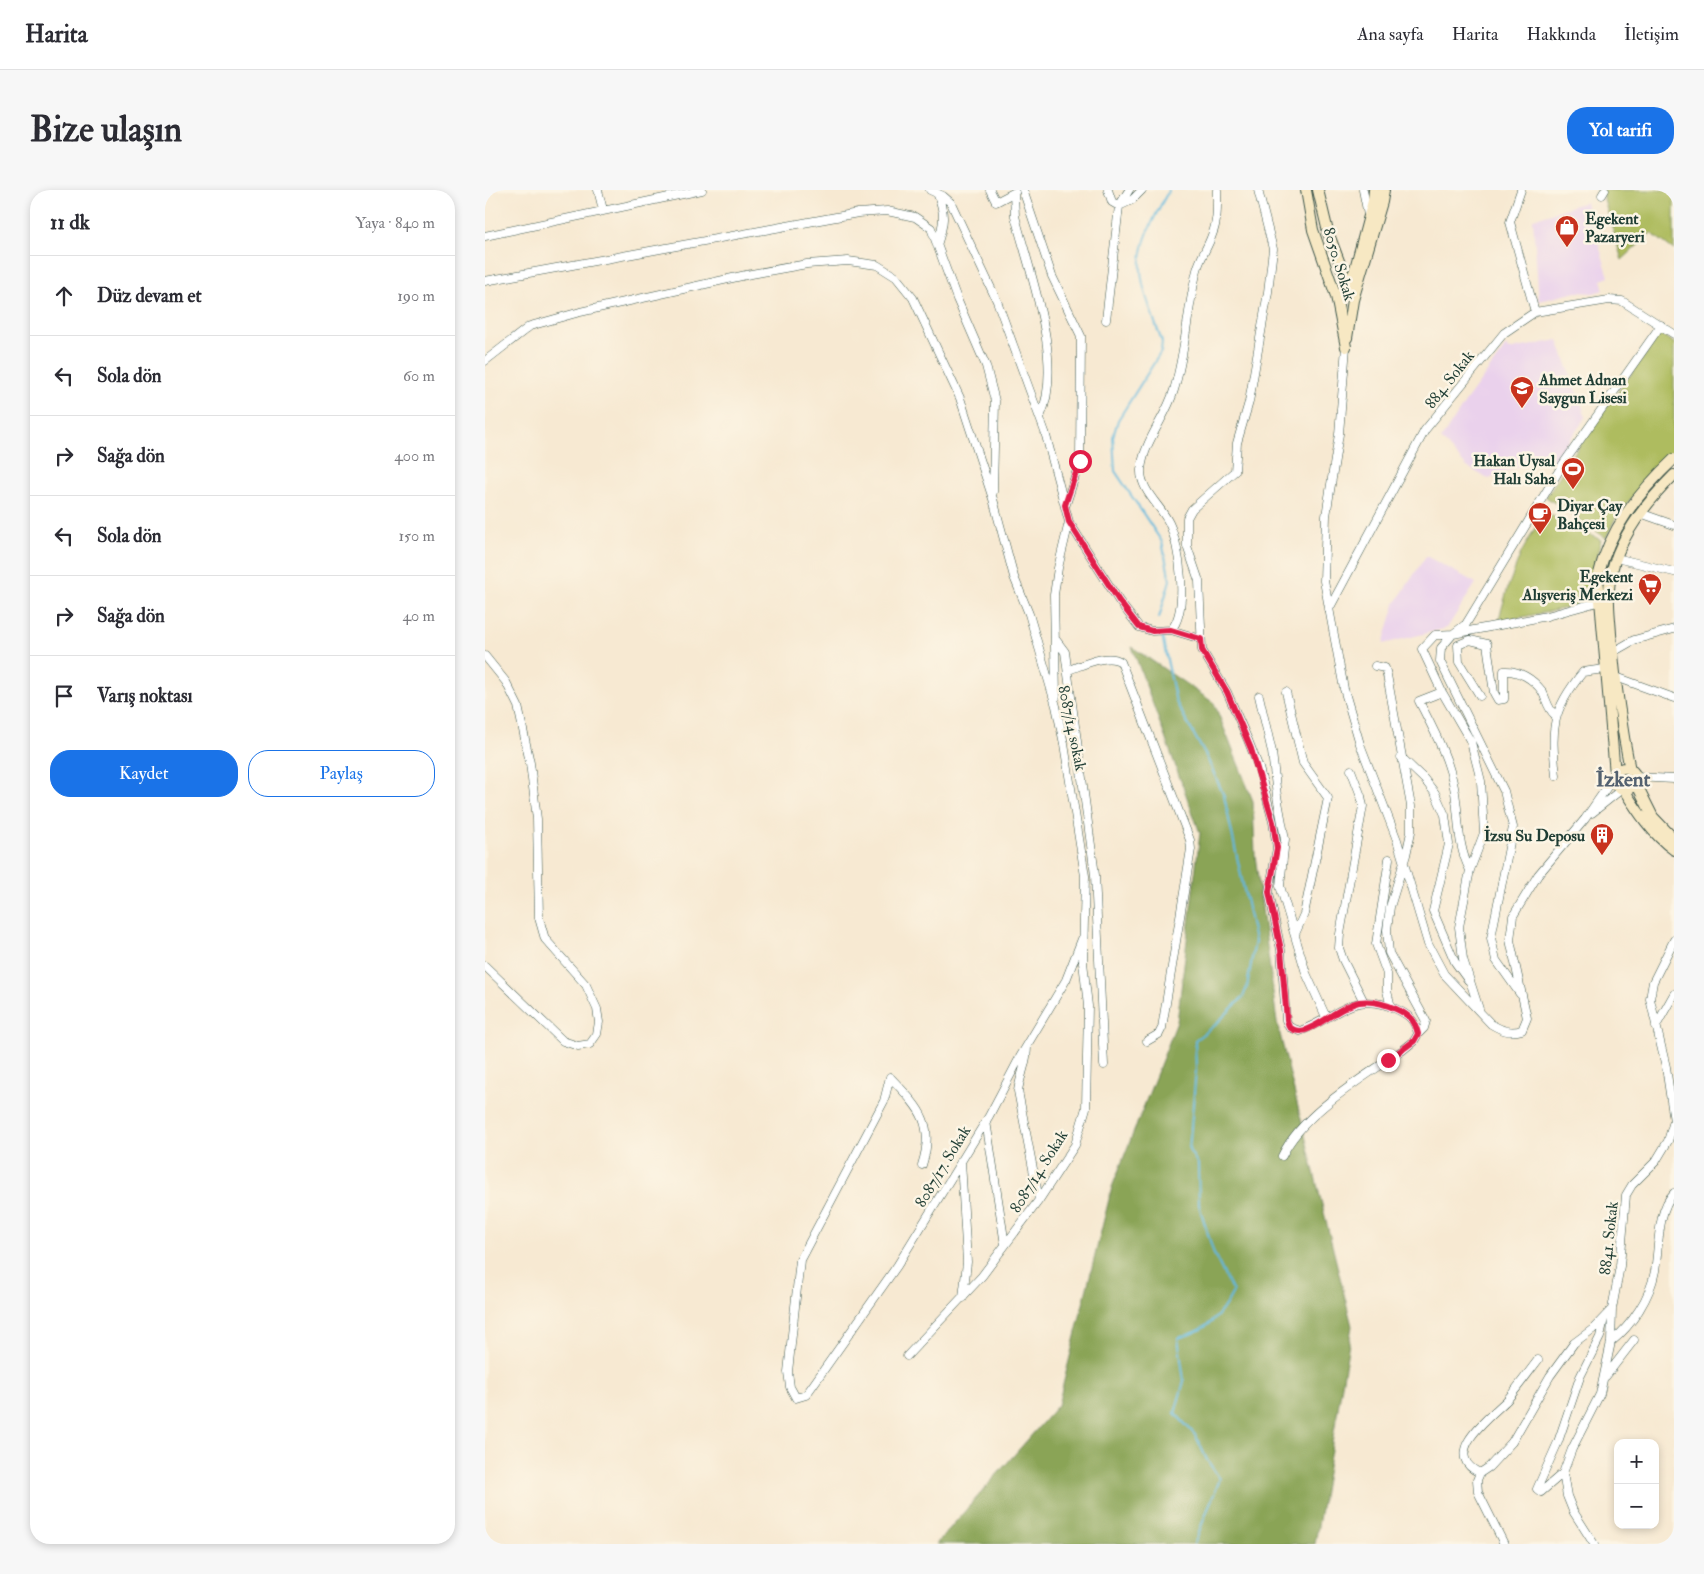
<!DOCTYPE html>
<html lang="tr">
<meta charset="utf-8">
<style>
body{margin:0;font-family:"IM FELL Double Pica",serif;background:#f7f7f7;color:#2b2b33}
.controls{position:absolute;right:15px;bottom:15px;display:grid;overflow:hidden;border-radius:10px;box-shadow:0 2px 8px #0003}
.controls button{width:45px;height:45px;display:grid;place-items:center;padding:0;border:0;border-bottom:1px solid #e1e1e2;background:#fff;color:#2b2b33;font:25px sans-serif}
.stop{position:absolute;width:15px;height:15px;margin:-11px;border:4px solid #e11d48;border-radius:50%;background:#fff}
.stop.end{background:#e11d48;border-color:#fff;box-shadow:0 1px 5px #0008}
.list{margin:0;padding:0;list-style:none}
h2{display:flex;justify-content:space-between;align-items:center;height:65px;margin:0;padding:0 20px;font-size:21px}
h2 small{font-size:16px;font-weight:400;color:#7c7c81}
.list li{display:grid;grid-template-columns:32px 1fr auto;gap:15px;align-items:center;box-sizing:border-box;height:80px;padding:0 20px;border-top:1px solid #e1e1e2}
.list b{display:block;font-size:19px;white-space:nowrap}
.list em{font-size:16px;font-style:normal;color:#7c7c81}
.actions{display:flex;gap:10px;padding:15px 20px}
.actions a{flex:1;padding:11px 0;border:1px solid #1a73e8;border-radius:20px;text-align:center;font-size:18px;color:#1a73e8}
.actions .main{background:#1a73e8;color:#fff}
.icon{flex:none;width:28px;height:28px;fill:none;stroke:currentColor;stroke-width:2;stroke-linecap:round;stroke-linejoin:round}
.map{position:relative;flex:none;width:1189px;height:1354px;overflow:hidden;border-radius:20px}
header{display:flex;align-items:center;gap:30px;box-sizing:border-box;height:70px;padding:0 25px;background:#fff;border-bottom:1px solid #e1e1e2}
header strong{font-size:24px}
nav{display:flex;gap:28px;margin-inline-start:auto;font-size:18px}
.intro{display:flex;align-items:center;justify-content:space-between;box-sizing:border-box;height:120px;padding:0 30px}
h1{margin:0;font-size:35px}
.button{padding:12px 22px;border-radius:20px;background:#1a73e8;color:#fff;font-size:18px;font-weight:700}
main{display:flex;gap:30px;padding:0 30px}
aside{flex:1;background:#fff;border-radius:20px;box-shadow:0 2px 8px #0003}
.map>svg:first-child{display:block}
</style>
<header>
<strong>Harita</strong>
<nav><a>Ana sayfa</a><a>Harita</a><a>Hakkında</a><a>İletişim</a></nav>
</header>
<div class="intro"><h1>Bize ulaşın</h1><a class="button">Yol tarifi</a></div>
<main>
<aside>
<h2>11 dk<small>Yaya · 840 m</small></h2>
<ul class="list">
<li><svg class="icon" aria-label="ahead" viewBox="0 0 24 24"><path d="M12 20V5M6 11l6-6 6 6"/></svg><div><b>Düz devam et</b></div><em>190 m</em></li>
<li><svg class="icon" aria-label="left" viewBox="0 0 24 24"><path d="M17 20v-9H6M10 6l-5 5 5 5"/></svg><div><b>Sola dön</b></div><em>60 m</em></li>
<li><svg class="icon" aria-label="right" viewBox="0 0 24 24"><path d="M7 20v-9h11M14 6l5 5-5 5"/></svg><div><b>Sağa dön</b></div><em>400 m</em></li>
<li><svg class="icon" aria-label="left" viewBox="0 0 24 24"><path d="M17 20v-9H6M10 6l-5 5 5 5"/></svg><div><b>Sola dön</b></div><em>150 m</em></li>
<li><svg class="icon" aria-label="right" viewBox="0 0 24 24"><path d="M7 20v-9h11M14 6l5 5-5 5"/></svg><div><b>Sağa dön</b></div><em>40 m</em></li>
<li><svg class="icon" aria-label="arrive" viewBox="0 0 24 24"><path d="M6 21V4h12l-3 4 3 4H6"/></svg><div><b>Varış noktası</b></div></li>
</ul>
<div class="actions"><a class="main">Kaydet</a><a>Paylaş</a></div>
</aside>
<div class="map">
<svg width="1189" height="1354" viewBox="0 0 1189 1354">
<rect width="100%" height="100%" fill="#fcf5e5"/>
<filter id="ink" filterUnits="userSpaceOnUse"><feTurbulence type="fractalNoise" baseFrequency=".02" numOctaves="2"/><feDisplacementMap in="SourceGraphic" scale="10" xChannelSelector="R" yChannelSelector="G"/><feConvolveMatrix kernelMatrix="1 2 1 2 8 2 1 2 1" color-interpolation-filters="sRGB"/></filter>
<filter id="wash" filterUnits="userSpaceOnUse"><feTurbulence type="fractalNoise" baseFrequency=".0096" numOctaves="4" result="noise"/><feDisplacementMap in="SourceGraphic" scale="20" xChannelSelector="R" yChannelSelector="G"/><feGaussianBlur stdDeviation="1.12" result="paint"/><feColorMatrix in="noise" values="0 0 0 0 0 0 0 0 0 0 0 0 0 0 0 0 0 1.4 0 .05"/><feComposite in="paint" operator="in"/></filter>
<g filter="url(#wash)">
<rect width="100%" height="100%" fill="#f7e9d2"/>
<!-- built -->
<path fill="#ead1ec" d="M 1100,12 L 1124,87 L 1116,90 L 1119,100 L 1108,103 L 1092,102 L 1054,111 L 1048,29 Z
M 1073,150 L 1101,227 L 1068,273 L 1038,274 L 1004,289 L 982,277 L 956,249 L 981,211 L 1021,156 L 1023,160 Z
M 941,366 L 991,393 L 962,438 L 898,454 L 910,414 Z"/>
<!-- green -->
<path fill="#aebc5f" stroke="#667c4a" d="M 1116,0 L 1189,0 L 1189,60 L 1166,43 L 1137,70 Z
M 1175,144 L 1189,153 L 1189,262 L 1133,323 L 1121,348 L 1061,307 L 1095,254 Z
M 1059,322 L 1116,350 L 1109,376 L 1106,398 L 1092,398 L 1092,416 L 1013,432 L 1023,397 L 1036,363 Z"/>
<!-- forest -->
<path fill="#8aa456" stroke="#547045" d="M 647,457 L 729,513 L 768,611 L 770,665 L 792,832 L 867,1136 L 830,1354 L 451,1354 L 573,1215 L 627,997 L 692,832 L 715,643 Z"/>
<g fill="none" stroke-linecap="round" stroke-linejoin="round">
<!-- stream -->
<path stroke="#61b9de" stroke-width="2" d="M 674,428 L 685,390 L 677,352 L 630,281 L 628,247 L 633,230 L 676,162 L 677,152 C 651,79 644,71 684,0
M 677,446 L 691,512 L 722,568 L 739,606 L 770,751 L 762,797 L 758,807 L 731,834 L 710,850 L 711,880 L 704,960 L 713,974 L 714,1015 L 729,1064 L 748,1102 C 734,1129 722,1140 693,1148 L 699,1191 L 690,1223 L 711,1246 L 722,1270 L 735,1289 L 709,1354"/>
</g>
</g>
<g filter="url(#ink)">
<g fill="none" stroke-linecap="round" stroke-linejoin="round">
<!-- street casing -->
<g stroke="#3f574c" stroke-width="9">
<path id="street" d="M 113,0 L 118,20
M 445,0 L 458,6 L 466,13 L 512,111 L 560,242 L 584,332 L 573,378 L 569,405 L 571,507
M 505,0 L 511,12 L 530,2
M 538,0 L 567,86 L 596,146 L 595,271 L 581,314
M 623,0 L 627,12 L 634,16 L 647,10 L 657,0
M 773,0 L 788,59 L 783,102 L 764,212 L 752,253 L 750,281 L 707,319 L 702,328 L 702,356 L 714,391 L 717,460 L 742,502 L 763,550 L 774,578 L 788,632 L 792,658 L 784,702 L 796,760 L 801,830 L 804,837 L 815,841 C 852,828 867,799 911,819 C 924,825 930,830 933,844 L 929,851 L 918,860 C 879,887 817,923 797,966
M 878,0 L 883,25
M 1036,0 L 1025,32 L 1050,122
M 529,4 L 530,26 C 544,81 580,174 555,227
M 1117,5 L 1120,0
M 0,46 L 217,0
M 452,55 C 459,34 461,24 452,3
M 0,91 L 373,23 L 402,21 L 430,27 L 446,38 L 472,109 L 501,176 L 510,211 L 508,302
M 621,130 L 634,16 L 644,0
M 861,157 L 854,244 L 841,326 L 839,391 L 859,499 L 875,554 L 912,650 L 943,754 L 959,784 L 1006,834 C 1016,840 1025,844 1037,840 L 1042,828 L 1025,750 L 1028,726 L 1053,685 L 1100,629 L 1129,587
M 0,171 L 45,136 L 95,122 L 261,85 L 322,74 L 363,71 L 392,75 L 411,87 L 428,108 L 475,208 L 508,309 L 529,387 L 544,424 L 571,516 L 579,554 L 600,686 L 598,772 L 603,816 L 601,918 L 590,955 L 554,1010 L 497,1086 L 422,1166
M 1155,323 L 1189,335
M 584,332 L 634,411 L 654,437 L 667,441 L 686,440 C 704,420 695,356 684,333 C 676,316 655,300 656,280 C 659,250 681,228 689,200 C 701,161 702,119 712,80 C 715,68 723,57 727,45 C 733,31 732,15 732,0
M 1131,368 L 1189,382
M 844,419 L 940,240 L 1019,143 L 1050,122 L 1124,110 L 1137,111 L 1189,144
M 686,440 L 716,449
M 571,450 L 580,462 L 610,685 L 619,875
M 1128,462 L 1149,450 L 1189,439
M 0,466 L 21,492 L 33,516 L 45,573 L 52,629 L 54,728 L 60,749 L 101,795 L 112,819 L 114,832 L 112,844 L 105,854 L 93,856 L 78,851 L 0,776
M 890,476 L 900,478 L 902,485 L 926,616 L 926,642 L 921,665 L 905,717 L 902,740 L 904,763 L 941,831 L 939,838 L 933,844
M 583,480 C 596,476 623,462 636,472 L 705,650 L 706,659 L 677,838 L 674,844 L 662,851
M 1131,487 L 1189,508
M 801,502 L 818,573 L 843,608 L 819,724 L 810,744
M 957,502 L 934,511 C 948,539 963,566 969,597 C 975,626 971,654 985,680
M 774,506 L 787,562 L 792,606 L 800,649 L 795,696 L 821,783 L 841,827
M 995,506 L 974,472 L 973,455 L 985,450 L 1002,454 L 1009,503 L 1013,510 L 1019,509 L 1019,481 C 1034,480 1048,489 1057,501 C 1062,510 1062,518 1070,525
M 916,567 L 939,589 L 950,603 L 960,625 L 964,654 L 948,721 L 970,772 L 983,790
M 866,580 L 876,606 L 878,616 L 855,744 L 854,758 L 858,770 L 879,812
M 1071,586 C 1066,538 1066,521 1098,482 L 1119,479
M 1150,587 L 1189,589
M 1107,623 L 1137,599
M 904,669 L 891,754 L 902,784 L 902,801 L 906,817
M 1035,804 L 1011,770 L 1006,748 L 1028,637 L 1024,622 L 1019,601 L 955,471 L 956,458 L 968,444 L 1062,426 L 1113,412
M 994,819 L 978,769 L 974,737 L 985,680 L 999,643 L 996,591 L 986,552 L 957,502 L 937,459 L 950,445 L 968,444 L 981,434 L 1078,274 L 1176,135
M 1171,836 L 1189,804
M 542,857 C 542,873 535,886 533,901 L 554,1010
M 405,887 L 399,911 L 315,1070 L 303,1182 L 305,1197 L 311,1208 L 321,1205 L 412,1076 L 504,926 L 535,867 L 581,790 L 597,749
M 405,887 C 433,917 451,932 437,975
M 501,931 L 520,1055
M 476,971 L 482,1072 L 478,1108
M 1126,1152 C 1147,1135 1165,1108 1170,1081 C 1174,1059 1172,1020 1189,1003
M 1121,1186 L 1149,1150
M 995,1283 C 954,1264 1005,1227 1022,1210 C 1033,1197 1043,1183 1053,1170
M 1078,1283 L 1056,1302 L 1052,1299 L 1073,1252 L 1095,1187 L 1115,1147 L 1119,1128
M 1019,1354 L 993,1302 L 992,1290 L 995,1283 L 1004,1277 L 1027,1252 L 1065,1186 L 1089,1153 L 1108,1139 L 1127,1119
M 1109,1354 L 1088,1321 L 1082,1306 L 1078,1283 L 1087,1259 L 1115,1204 L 1126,1152 L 1127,1119 L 1135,1076 L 1141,1005 L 1147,995 L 1171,971 L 1183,951 L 1189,931 L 1181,877 L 1165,809 L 1168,792 L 1189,750"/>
</g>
<!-- secondary casing -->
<g stroke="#3f574c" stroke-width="12">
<path id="secondary" d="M 821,0 L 828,40 L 851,106 L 861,157
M 833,0 L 843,42 L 868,108
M 851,106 L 865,97 L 888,11 L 889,0
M 862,148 L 868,110 L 897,12 L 899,0
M1129 589a11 11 0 1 1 22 0a11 11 0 1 1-22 0Z
M 1145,580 C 1136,535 1130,489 1126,444 C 1125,426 1122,408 1125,391 C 1131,350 1161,313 1189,285
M 1130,584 L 1113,387 C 1124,339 1154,302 1189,269
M 1150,591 L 1168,627 L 1189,649
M 1139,600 C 1153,622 1167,644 1189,660"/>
</g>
<!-- street -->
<use href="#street" stroke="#fff" stroke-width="8"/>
<!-- secondary -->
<use href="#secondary" stroke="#f7e8c3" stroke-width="10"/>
</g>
</g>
<g fill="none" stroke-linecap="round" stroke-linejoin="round" filter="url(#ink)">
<!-- route -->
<path stroke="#e11d48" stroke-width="6" d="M 595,271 L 580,315 L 584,332 L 634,411 L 654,437 L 667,441 L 686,440 L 716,449 L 717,460 L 742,502 L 766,559 L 788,632 L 792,658 L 784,702 L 796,760 L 802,830 L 804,837 C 807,839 811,841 815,841 C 831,840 854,816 874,812 C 887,810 900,814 911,819 C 924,825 930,830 933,844 L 929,851 L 903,870"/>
</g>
<!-- icons -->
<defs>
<g id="shop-pin" transform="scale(1.25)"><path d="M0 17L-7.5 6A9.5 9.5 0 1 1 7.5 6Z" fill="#c8321e" stroke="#fcf5e5"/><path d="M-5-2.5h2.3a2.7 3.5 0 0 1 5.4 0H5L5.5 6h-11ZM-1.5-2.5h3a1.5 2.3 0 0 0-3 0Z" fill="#fff"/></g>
<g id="school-pin" transform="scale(1.25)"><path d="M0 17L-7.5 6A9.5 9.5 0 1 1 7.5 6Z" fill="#c8321e" stroke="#fcf5e5"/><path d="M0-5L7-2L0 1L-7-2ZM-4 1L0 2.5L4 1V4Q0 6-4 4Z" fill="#fff"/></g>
<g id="stadium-pin" transform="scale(1.25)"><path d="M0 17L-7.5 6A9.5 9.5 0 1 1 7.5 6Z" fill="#c8321e" stroke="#fcf5e5"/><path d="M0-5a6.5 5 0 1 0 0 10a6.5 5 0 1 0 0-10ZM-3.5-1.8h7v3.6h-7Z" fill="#fff"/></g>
<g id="cafe-pin" transform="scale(1.25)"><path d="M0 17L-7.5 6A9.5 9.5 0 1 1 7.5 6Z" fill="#c8321e" stroke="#fcf5e5"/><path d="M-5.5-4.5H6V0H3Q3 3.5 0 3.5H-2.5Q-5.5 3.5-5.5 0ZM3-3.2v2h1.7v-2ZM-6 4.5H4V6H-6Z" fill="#fff"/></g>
<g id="supermarket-pin" transform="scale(1.25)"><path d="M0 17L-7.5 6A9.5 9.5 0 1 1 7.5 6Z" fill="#c8321e" stroke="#fcf5e5"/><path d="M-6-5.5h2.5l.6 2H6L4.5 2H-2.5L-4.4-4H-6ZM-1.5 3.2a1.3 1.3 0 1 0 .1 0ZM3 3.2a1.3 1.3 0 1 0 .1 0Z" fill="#fff"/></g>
<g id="building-pin" transform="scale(1.25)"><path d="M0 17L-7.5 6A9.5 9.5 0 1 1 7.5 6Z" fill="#c8321e" stroke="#fcf5e5"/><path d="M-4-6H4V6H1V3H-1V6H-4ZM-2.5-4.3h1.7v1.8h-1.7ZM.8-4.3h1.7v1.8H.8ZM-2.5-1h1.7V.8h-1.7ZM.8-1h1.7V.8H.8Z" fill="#fff"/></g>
</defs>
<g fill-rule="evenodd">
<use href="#shop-pin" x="1082" y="37"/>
<use href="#school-pin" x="1037" y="198"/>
<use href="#stadium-pin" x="1088" y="279"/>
<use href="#cafe-pin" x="1055" y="324"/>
<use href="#supermarket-pin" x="1165" y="395"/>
<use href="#building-pin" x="1117" y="645"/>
</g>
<g text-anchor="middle" stroke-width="5" stroke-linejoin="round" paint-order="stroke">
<!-- poi labels -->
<g font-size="16" font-weight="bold" fill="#1f3d34" stroke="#fcf5e5" text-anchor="start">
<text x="1100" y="34">Egekent<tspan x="1100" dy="18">Pazaryeri</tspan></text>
<text x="1054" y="195">Ahmet Adnan<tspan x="1054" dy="18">Saygun Lisesi</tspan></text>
<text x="1070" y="276" text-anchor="end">Hakan Uysal<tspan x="1070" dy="18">Halı Saha</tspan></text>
<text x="1072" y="321">Diyar Çay<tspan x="1072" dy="18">Bahçesi</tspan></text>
<text x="1148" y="392" text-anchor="end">Egekent<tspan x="1148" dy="18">Alışveriş Merkezi</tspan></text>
<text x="1100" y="651" text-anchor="end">İzsu Su Deposu</text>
</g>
<!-- street labels -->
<g font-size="16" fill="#1f3d34" stroke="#fcf5e5">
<text transform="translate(855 74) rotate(73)" y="6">8050. Sokak</text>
<text transform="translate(964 189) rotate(-52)" y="6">884. Sokak</text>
<text transform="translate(588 538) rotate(78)" y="6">8087/14 sokak</text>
<text transform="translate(457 976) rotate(-59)" y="6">8087/17. Sokak</text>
<text transform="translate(553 981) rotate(-58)" y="6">8087/14. Sokak</text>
<text transform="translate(1123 1048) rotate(-84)" y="6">8841. Sokak</text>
</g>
<!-- district labels -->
<g font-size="21" font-weight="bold" fill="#536170" stroke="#fcf5e5">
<text x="1138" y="596">İzkent</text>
</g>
</g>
</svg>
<div class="controls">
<button>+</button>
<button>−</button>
</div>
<div class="stop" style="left:595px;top:271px"></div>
<div class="stop end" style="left:903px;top:870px"></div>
</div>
</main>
